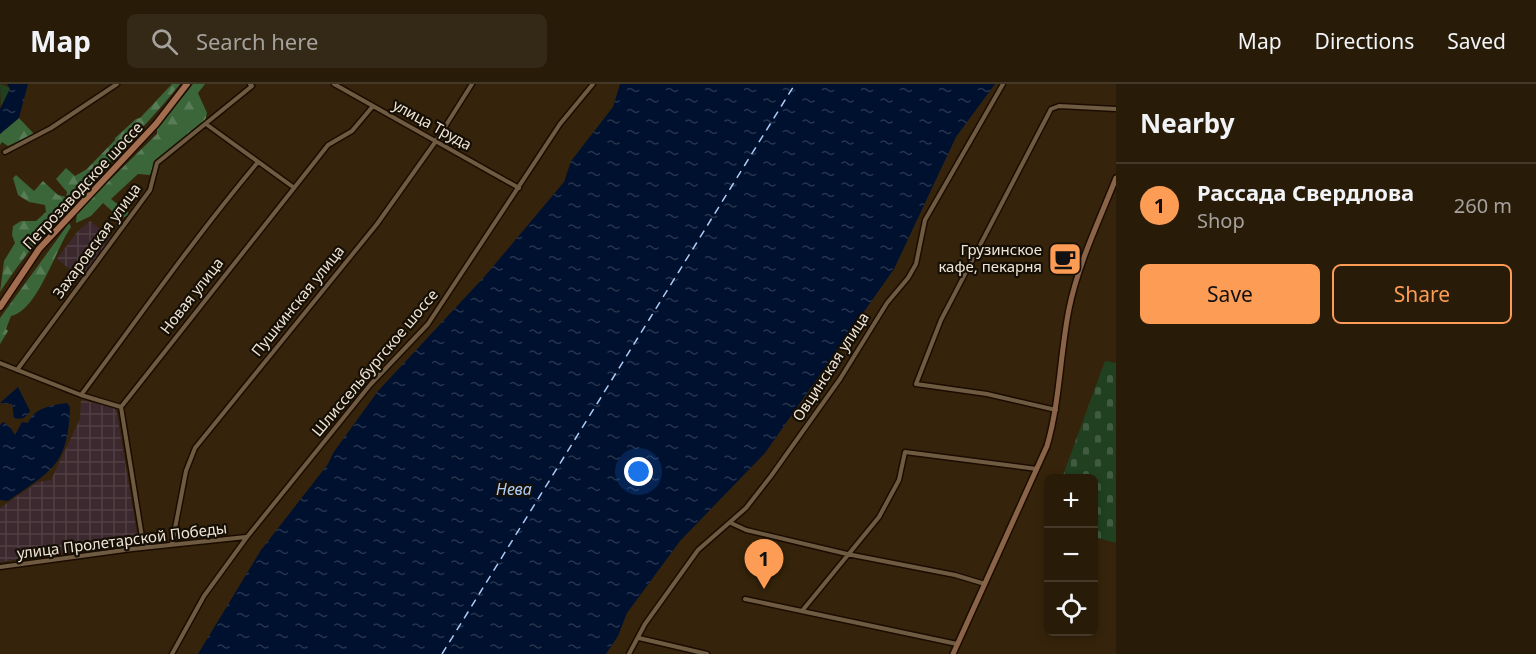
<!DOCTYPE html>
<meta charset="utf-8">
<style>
body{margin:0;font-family:"Noto Sans",sans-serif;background:#342816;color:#f1f3f6}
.controls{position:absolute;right:18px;bottom:18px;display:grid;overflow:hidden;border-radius:9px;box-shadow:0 3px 9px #0003}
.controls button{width:54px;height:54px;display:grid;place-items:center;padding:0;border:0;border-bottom:2px solid #443929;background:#281b08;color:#f1f3f6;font:30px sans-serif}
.you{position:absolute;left:639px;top:388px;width:21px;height:21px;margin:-15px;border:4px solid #fff;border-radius:50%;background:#1a73e8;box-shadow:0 0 0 9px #1a73e833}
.badge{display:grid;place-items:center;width:39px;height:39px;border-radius:50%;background:#fd9c55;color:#111;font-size:20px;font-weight:700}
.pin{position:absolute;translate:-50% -50px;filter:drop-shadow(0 2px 3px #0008)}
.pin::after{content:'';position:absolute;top:32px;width:21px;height:18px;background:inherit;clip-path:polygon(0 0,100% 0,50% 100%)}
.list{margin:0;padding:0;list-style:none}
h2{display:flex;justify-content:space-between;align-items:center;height:78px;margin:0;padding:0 24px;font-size:26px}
h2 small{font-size:20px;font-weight:400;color:#a5a19c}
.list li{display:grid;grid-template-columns:39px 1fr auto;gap:18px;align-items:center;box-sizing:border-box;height:84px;padding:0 24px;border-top:2px solid #443929}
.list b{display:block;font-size:22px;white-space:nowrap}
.list p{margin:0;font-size:20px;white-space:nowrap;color:#a5a19c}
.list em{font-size:20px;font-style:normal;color:#a5a19c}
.actions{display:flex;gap:12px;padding:18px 24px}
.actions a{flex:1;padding:14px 0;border:2px solid #fd9c55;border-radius:9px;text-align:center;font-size:21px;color:#fd9c55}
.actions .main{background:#fd9c55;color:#111}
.icon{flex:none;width:33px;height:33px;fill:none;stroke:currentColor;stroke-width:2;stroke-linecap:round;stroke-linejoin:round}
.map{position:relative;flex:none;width:1116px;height:570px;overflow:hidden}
header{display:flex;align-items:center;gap:36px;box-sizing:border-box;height:84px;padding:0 30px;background:#281b08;border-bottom:2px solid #443929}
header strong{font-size:28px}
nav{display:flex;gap:33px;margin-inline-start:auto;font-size:21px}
.search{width:420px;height:54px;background:#342816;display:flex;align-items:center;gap:15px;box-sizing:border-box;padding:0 21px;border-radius:9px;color:#a5a19c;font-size:22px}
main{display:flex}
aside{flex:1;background:#281b08}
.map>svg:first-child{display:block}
</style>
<header>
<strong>Map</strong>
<div class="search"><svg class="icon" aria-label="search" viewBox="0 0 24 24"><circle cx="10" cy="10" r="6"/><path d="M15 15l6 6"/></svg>Search here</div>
<nav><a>Map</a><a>Directions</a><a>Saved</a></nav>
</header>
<main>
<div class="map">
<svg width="1116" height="570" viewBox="0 0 1116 570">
<defs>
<pattern id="industrial-grid" width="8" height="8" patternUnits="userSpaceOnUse" patternTransform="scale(1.5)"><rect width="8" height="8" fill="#3c292f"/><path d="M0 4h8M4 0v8" fill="none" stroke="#4f3e42"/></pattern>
<pattern id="forest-firs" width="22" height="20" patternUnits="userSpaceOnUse" patternTransform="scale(1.5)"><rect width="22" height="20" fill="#3a663a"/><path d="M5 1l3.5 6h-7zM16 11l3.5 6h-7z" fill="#577c56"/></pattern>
<pattern id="cemetery-stones" width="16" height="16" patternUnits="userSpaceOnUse" patternTransform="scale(1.5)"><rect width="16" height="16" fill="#204020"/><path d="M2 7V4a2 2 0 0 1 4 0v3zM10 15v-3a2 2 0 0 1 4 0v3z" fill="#415b40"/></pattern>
<pattern id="water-ripples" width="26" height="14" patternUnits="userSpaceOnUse" patternTransform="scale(1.5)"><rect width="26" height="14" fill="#001130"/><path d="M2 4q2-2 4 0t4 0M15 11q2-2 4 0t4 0" fill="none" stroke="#26344d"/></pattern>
</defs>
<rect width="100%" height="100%" fill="#35240b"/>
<!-- industrial -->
<path fill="url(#industrial-grid)" d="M 90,137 L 113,155 L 81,194 L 57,175 L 78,147 Z
M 81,316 L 116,324 L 138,456 L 126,456 L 126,460 L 0,478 L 0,424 L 38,398 L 51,396 L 80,335 Z"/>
<!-- grass -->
<path fill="#204020" d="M 0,0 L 10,4 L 1,24 Z"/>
<!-- forest -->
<path fill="url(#forest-firs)" d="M 172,0 L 180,0 C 123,72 50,130 0,208 L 4,177 L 15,159 L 12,151 L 13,142 L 21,137 L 36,137 L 46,128 L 45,121 L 29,118 L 18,111 L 13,94 L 16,91 L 34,107 L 43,97 L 58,111 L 66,113 L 67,108 L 56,95 L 66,84 L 75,92 L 87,85 L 115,56 L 115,54 L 136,35 L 140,34 Z
M 193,0 L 205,0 L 198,9 L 207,29 L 205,38 L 156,79 L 150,91 L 138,90 L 111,115 L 130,130 L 121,135 L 103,119 L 91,132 L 76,139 L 77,128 L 157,50 L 157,45 Z
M 19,34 L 34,50 L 8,62 L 2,58 L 0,61 L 0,50 Z
M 69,139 L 71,143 C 55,166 38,226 11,232 L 6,245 L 8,247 L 0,260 L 0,234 Z"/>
<!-- cemetery -->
<path fill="url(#cemetery-stones)" d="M 1105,277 L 1116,279 L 1116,459 L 1094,453 L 1094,394 L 1062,394 Z"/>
<!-- water -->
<path fill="url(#water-ripples)" d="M 7,0 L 28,0 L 19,34 L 0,50 L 0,25 L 10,5 Z
M 620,0 L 995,0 L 956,53 L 894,185 L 765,369 L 680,457 L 627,529 L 618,552 L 606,570 L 198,570 L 261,466 L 328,380 L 333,369 L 378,307 L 485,192 L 564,98 L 571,77 L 613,23 Z
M 18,303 L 30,327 C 25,334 23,336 14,334 L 12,320 L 0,319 Z
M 67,319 L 70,323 C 68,382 52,386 8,417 L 0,416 L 0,341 L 3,338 L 10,343 L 15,351 L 22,338 L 28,339 C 34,324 52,321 67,319 Z"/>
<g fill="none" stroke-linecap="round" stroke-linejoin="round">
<!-- ferry -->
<path stroke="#accdf8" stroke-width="1.5" stroke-dasharray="8 6" stroke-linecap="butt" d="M 442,570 L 795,0"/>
<!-- minor casing -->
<g stroke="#1c0c00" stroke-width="7">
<path id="minor" d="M 334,0 L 519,104
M 206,40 L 293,103
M 5,68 L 51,44 L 117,0
M 0,279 L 81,311 L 121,323
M 17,286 L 150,106 L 157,79 L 252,2 L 250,0
M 81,311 C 139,233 195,153 258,78
M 1056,326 L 987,310 L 916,300 L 941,236 L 1051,25 L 1059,22 L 1116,25
M 731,439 L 746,446 L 847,470 L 955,491 L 985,500
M 172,460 L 186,387 L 195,364 L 377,140 L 436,57 L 472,0
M 149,463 L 142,453 L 121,323 L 328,61 L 352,47 L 373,22
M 0,483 L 132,465 L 246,453
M 745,515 L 957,560
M 802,527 L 879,433 L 899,396 L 905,368 L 1037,385
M 639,554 L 707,570
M 172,570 L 204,512 L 247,453 L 370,301 L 428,240 L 560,40 L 593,0
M 629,570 L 645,540 L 698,466 L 746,424 L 771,392 L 840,295 L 887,219 L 908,194 L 916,180 L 925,136 L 1003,0"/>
</g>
<!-- secondary casing -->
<g stroke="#1c0c00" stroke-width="8">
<path id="secondary" d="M 953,570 L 1047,362 C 1060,317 1060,270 1069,225 C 1078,180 1099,137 1116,94"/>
</g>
<!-- primary casing -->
<g stroke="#1c0c00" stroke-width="9">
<path id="primary" d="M 0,223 L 39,165 L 156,40 L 187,0"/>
</g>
<!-- minor -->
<use href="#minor" stroke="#6f5b42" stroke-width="4"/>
<!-- secondary -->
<use href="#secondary" stroke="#896449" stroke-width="5"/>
<!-- primary -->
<use href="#primary" stroke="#a36e50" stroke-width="6"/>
</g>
<!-- icons -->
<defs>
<g id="cafe-square" transform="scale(1.725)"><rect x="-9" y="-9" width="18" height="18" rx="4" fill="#fd9c55" stroke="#160f05"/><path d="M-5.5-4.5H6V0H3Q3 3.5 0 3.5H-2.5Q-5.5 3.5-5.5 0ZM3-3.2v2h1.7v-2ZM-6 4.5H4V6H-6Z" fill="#111"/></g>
</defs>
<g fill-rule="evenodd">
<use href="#cafe-square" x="1065" y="175"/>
</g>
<g text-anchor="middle" stroke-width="4.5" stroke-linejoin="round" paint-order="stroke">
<!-- street labels -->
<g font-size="15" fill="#efe4d5" stroke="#160f05">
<text transform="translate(432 41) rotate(29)" y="5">улица Труда</text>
<text transform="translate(83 102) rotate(-47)" y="5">Петрозаводское шоссе</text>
<text transform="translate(97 157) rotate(-54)" y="5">Захаровская улица</text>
<text transform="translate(192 212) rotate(-52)" y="5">Новая улица</text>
<text transform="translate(298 217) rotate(-51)" y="5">Пушкинская улица</text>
<text transform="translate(375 279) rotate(-50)" y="5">Шлиссельбургское шоссе</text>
<text transform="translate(831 283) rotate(-57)" y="5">Овцинская улица</text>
<text transform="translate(122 457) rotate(-7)" y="5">улица Пролетарской Победы</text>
</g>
<!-- poi labels -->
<g font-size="15" fill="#efe4d5" stroke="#160f05" text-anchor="end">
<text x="1042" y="171">Грузинское<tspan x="1042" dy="17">кафе, пекарня</tspan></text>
</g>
<!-- water labels -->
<g font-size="16" font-style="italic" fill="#accdf8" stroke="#160f05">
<text x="514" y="411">Нева</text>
</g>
</g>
</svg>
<div class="controls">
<button>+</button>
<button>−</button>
<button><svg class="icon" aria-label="locate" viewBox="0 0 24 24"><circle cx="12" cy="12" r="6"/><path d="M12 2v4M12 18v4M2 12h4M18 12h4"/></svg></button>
</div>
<div class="you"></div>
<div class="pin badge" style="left:764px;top:505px">1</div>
</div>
<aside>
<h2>Nearby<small></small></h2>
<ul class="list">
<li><span class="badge">1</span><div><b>Рассада Свердлова</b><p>Shop</p></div><em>260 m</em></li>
</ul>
<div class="actions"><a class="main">Save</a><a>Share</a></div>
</aside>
</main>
